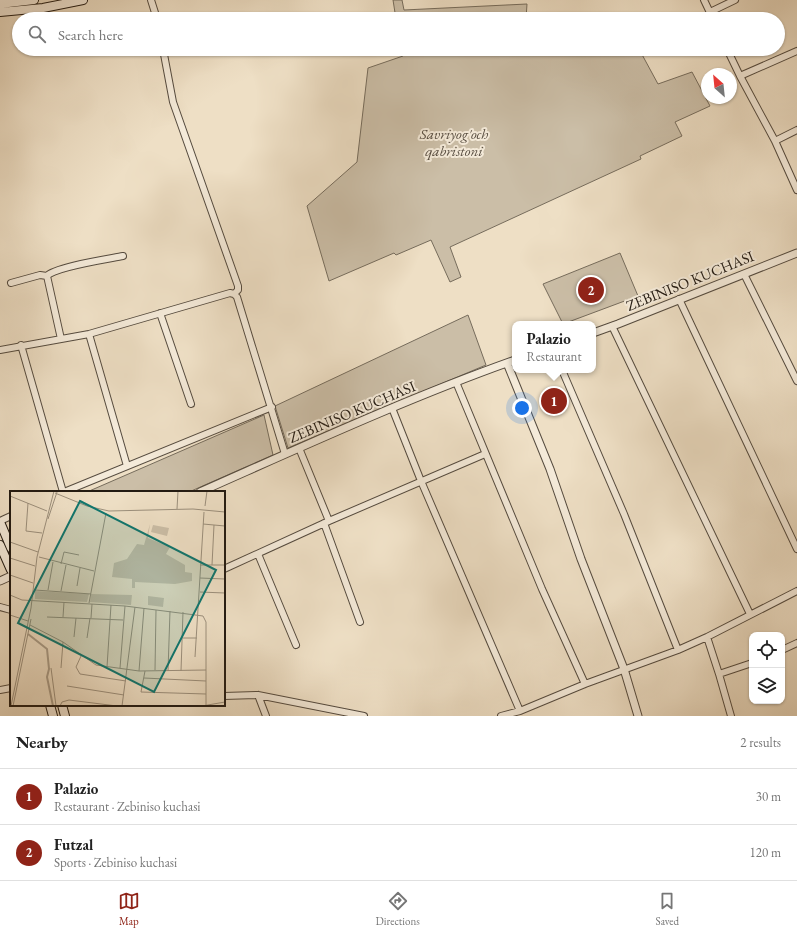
<!DOCTYPE html>
<meta charset="utf-8">
<style>
body{margin:0;font-family:"EB Garamond",serif;background:#f2f2f2;color:#222}
.controls{position:absolute;right:12px;bottom:12px;display:grid;overflow:hidden;border-radius:8px;box-shadow:0 1px 3px #0004}
.controls button{width:36px;height:36px;display:grid;place-items:center;padding:0;border:0;border-bottom:1px solid #e0e0e0;background:#fff;color:#222;font:20px sans-serif}
.compass{position:absolute;left:701px;top:68px;width:36px;height:36px;border-radius:50%;background:#fff;box-shadow:0 1px 3px #0004;rotate:333deg}
.you{position:absolute;left:522px;top:408px;width:14px;height:14px;margin:-10px;border:3px solid #fff;border-radius:50%;background:#1a73e8;box-shadow:0 0 0 6px #1a73e833}
.badge{display:grid;place-items:center;width:26px;height:26px;border-radius:50%;background:#8f2418;color:#fff;font-size:13px;font-weight:700}
.pin{position:absolute;translate:-50% -50%;border:2px solid #fff;box-shadow:0 1px 4px #0006}
.popup{position:absolute;left:512px;top:321px;width:84px;height:52px;box-sizing:border-box;display:grid;place-content:center;border-radius:8px;background:#fff;filter:drop-shadow(0 1px 3px #0005);font-size:13px;white-space:nowrap;color:#767676}
.popup b{font-size:15px;color:#222}
.popup::after{content:'';position:absolute;left:50%;top:100%;margin-left:-8px;border:8px solid transparent;border-top-color:#fff}
.list{margin:0;padding:0;list-style:none}
h2{display:flex;justify-content:space-between;align-items:center;height:52px;margin:0;padding:0 16px;font-size:17px}
h2 small{font-size:13px;font-weight:400;color:#767676}
.list li{display:grid;grid-template-columns:26px 1fr auto;gap:12px;align-items:center;box-sizing:border-box;height:56px;padding:0 16px;border-top:1px solid #e0e0e0}
.list b{display:block;font-size:15px;white-space:nowrap}
.list p{margin:0;font-size:13px;white-space:nowrap;color:#767676}
.list em{font-size:13px;font-style:normal;color:#767676}
.icon{flex:none;width:22px;height:22px;fill:none;stroke:currentColor;stroke-width:2;stroke-linecap:round;stroke-linejoin:round}
.map{position:relative;flex:none;width:797px;height:716px;overflow:hidden}
.search{position:absolute;background:#fff;box-shadow:0 1px 3px #0004;left:12px;right:12px;top:12px;height:44px;display:flex;align-items:center;gap:10px;box-sizing:border-box;padding:0 14px;border-radius:22px;color:#767676;font-size:15px}
.sheet{height:164px;background:#fff}
nav{display:flex;justify-content:space-around;align-items:center;box-sizing:border-box;height:56px;border-top:1px solid #e0e0e0;background:#fff;font-size:11px;color:#767676}
nav a{display:grid;justify-items:center;gap:2px}
nav .on{color:#8f2418}
.map>svg:first-child{display:block}
</style>
<div class="map">
<svg width="797" height="716" viewBox="0 0 797 716">
<rect width="100%" height="100%" fill="#eedfc5"/>
<filter id="stains"><feTurbulence type="fractalNoise" baseFrequency=".005" numOctaves="4"/><feColorMatrix values="0 0 0 0 .2 0 0 0 0 .09 0 0 0 0 .02 0 0 0 .5 -.17"/></filter>
<radialGradient id="worn" r=".72"><stop offset=".6" stop-color="#630" stop-opacity="0"/><stop offset="1" stop-color="#630" stop-opacity=".3"/></radialGradient>
<!-- green -->
<path fill="#cbbea7" stroke="#766c5c" d="M 393,0 L 402,0 L 404,10 L 527,4 L 526,19 L 396,19 Z
M 402,49 L 639,49 L 658,84 L 692,72 L 710,106 L 675,122 L 682,136 L 640,156 L 641,159 L 450,247 L 461,277 L 450,282 L 431,240 L 396,255 L 394,253 L 329,281 L 307,206 L 357,162 L 368,68 L 403,56 Z
M 620,253 L 638,296 L 563,324 L 543,284 Z
M 468,315 L 486,365 L 288,448 L 275,406 Z
M 264,415 L 273,455 L 189,492 L 87,492 Z"/>
<g fill="none" stroke-linecap="round" stroke-linejoin="round">
<!-- minor casing -->
<g stroke="#554b3f" stroke-width="8">
<path id="minor" d="M 151,0 L 157,19
M 704,0 L 713,19
M 710,12 L 735,0
M 163,49 L 173,102 L 238,286 L 238,290 L 234,294
M 727,49 L 740,76 L 775,141 L 797,190
M 740,76 L 797,51
M 775,141 L 797,130
M 744,274 L 797,381
M 11,283 L 40,275 L 47,276
M 234,294 L 237,297 L 285,454
M 679,299 L 797,549
M 160,313 L 191,404
M 612,326 L 750,614
M 89,334 L 127,466
M 61,339 L 47,276 C 54,267 108,259 123,256
M 21,345 L 63,492
M 0,350 L 89,334 L 230,293 L 234,294
M 562,370 L 624,514 L 678,650
M 456,382 L 542,589 L 585,684
M 392,408 L 421,481 L 520,711
M 299,448 L 329,521
M 64,492 L 272,407
M 0,521 L 11,516
M 324,523 L 360,622
M 258,554 L 296,645
M 224,569 L 329,521 L 485,454
M 0,607 L 11,610
M 707,637 L 719,674 L 731,716
M 782,650 L 797,643
M 719,674 L 752,663
M 0,690 L 11,688
M 258,695 L 266,716
M 224,696 L 258,695 L 364,716
M 501,716 L 520,711 L 585,684 L 678,650 L 707,637 L 797,591"/>
</g>
<!-- tertiary casing -->
<g stroke="#554b3f" stroke-width="9">
<path id="tertiary" d="M 593,333 L 618,324 L 797,253
M 507,363 L 550,469 L 581,559 L 624,669 L 638,716
M 200,492 C 304,446 408,398 515,360
M 0,581 L 11,576"/>
</g>
<!-- secondary casing -->
<g stroke="#221a12" stroke-width="10">
<path id="secondary" d="M 0,4 L 34,0
M 0,12 L 43,8 L 83,0
M 0,522 L 11,548
M 0,545 L 11,570
M 50,705 L 53,716
M 62,705 L 65,716"/>
</g>
<!-- minor -->
<use href="#minor" stroke="#f4ead9" stroke-width="6"/>
<!-- tertiary -->
<use href="#tertiary" stroke="#f4ead9" stroke-width="7"/>
<!-- secondary -->
<use href="#secondary" stroke="#f4ead9" stroke-width="8"/>
</g>
<g text-anchor="middle" stroke-width="4" stroke-linejoin="round" paint-order="stroke">
<!-- park labels -->
<g font-size="15" font-style="italic" fill="#554b3f" stroke="#f4ead9">
<text x="454" y="139">Savriyog'och<tspan x="454" dy="17">qabristoni</tspan></text>
</g>
<!-- street labels -->
<g font-size="15" fill="#221a12" stroke="#f4ead9">
<text transform="translate(690 281) rotate(-22)" y="5">ZEBINISO KUCHASI</text>
<text transform="translate(352 412) rotate(-23)" y="5">ZEBINISO KUCHASI</text>
</g>
</g>
<!-- overview -->
<g transform="translate(10 491)">
<rect width="215" height="215" fill="#eedfc5"/>
<path d="M 140,33 L 138,47 L 160,56 L 156,63 L 175,74 L 175,81 L 182,82 L 182,90 L 165,93 L 125,91 L 125,97 L 122,97 L 122,88 L 102,86 L 104,72 L 117,68 L 127,53 L 134,54 ZM 143,34 L 159,37 L 157,45 L 141,41 ZM 25,100 L 79,103 L 77,111 L 25,108 ZM 81,103 L 122,104 L 121,114 L 80,111 ZM 138,105 L 154,107 L 153,116 L 138,114 Z" fill="#cbbea7"/>
<path fill="none" stroke="#a99c88" stroke-width="2" d="M 18,143 L 37,158 L 39,178 L 37,186 L 43,215"/>
<path fill="none" stroke="#9c907d" stroke-width="1" d="M 45,2 L 77,15 L 99,20 L 183,18 L 215,21M 0,5 L 37,20M 18,12 L 16,40 L 32,42M 195,15 L 197,0M 167,18 L 168,0M 38,28 L 47,1M 193,33 L 215,35M 0,51 L 28,61M 29,66 L 84,80M 0,67 L 25,75M 51,73 L 54,61 L 69,64M 190,74 L 215,74M 202,74 L 204,34M 0,84 L 23,92M 190,87 L 215,88M 67,95 L 70,77M 25,99 L 81,103M 38,99 L 43,71M 51,100 L 56,74M 190,101 L 215,102M 0,104 L 12,109 L 115,115 L 193,125 L 196,131 L 196,214M 79,112 L 96,22M 0,124 L 18,130M 37,126 L 113,129M 53,126 L 54,111M 81,127 L 82,113M 20,134 L 53,151 L 86,174 L 129,180 L 196,179M 64,146 L 66,127M 77,147 L 80,127M 173,147 L 187,147M 71,165 L 66,176 L 70,183 L 116,190M 185,166 L 194,21M 97,176 L 101,114M 41,177 L 46,215M 51,177 L 53,151M 110,177 L 115,115M 145,179 L 146,119M 129,180 L 134,117M 135,180 L 131,201 L 196,203M 158,180 L 160,120M 171,180 L 173,121M 134,187 L 196,190M 57,195 L 114,204M 1,215 L 21,117 L 27,66 L 44,0M 3,215 L 21,128M 50,215 L 52,211 L 59,209 L 107,215M 112,215 L 125,116M 192,215 L 215,211"/>
<path fill="#0f766e" fill-opacity="0.15" stroke="#0f766e" stroke-width="2" d="M 70,10 L 206,79 L 144,201 L 8,132 Z"/>
<rect width="215" height="215" fill="none" stroke="#221a12" stroke-width="2"/>
</g>
<rect width="100%" height="100%" filter="url(#stains)"/>
<rect width="100%" height="100%" fill="url(#worn)"/>
</svg>
<div class="controls">
<button><svg class="icon" aria-label="locate" viewBox="0 0 24 24"><circle cx="12" cy="12" r="6"/><path d="M12 2v4M12 18v4M2 12h4M18 12h4"/></svg></button>
<button><svg class="icon" aria-label="layers" viewBox="0 0 24 24"><path d="M12 4l9 5-9 5-9-5zM3 14l9 5 9-5"/></svg></button>
</div>
<svg class="compass" viewBox="-18 -18 36 36"><path d="M0-13l5 13h-10z" fill="#e53935"/><path d="M0 13l5-13h-10z" fill="#767676"/></svg>
<div class="you"></div>
<div class="pin badge" style="left:554px;top:401px">1</div>
<div class="popup"><b>Palazio</b>Restaurant</div>
<div class="pin badge" style="left:591px;top:290px">2</div>
<div class="search"><svg class="icon" aria-label="search" viewBox="0 0 24 24"><circle cx="10" cy="10" r="6"/><path d="M15 15l6 6"/></svg>Search here</div>
</div>
<section class="sheet">
<h2>Nearby<small>2 results</small></h2>
<ul class="list">
<li><span class="badge">1</span><div><b>Palazio</b><p>Restaurant · Zebiniso kuchasi</p></div><em>30 m</em></li>
<li><span class="badge">2</span><div><b>Futzal</b><p>Sports · Zebiniso kuchasi</p></div><em>120 m</em></li>
</ul>
</section>
<nav>
<a class="on"><svg class="icon" aria-label="map" viewBox="0 0 24 24"><path d="M3 6l6-2 6 2 6-2v14l-6 2-6-2-6 2zM9 4v14M15 6v14"/></svg>Map</a>
<a><svg class="icon" aria-label="directions" viewBox="0 0 24 24"><path d="M12 3l9 9-9 9-9-9zM9 14v-3h6M13 9l2 2-2 2"/></svg>Directions</a>
<a><svg class="icon" aria-label="saved" viewBox="0 0 24 24"><path d="M7 4h10v16l-5-4-5 4z"/></svg>Saved</a>
</nav>
